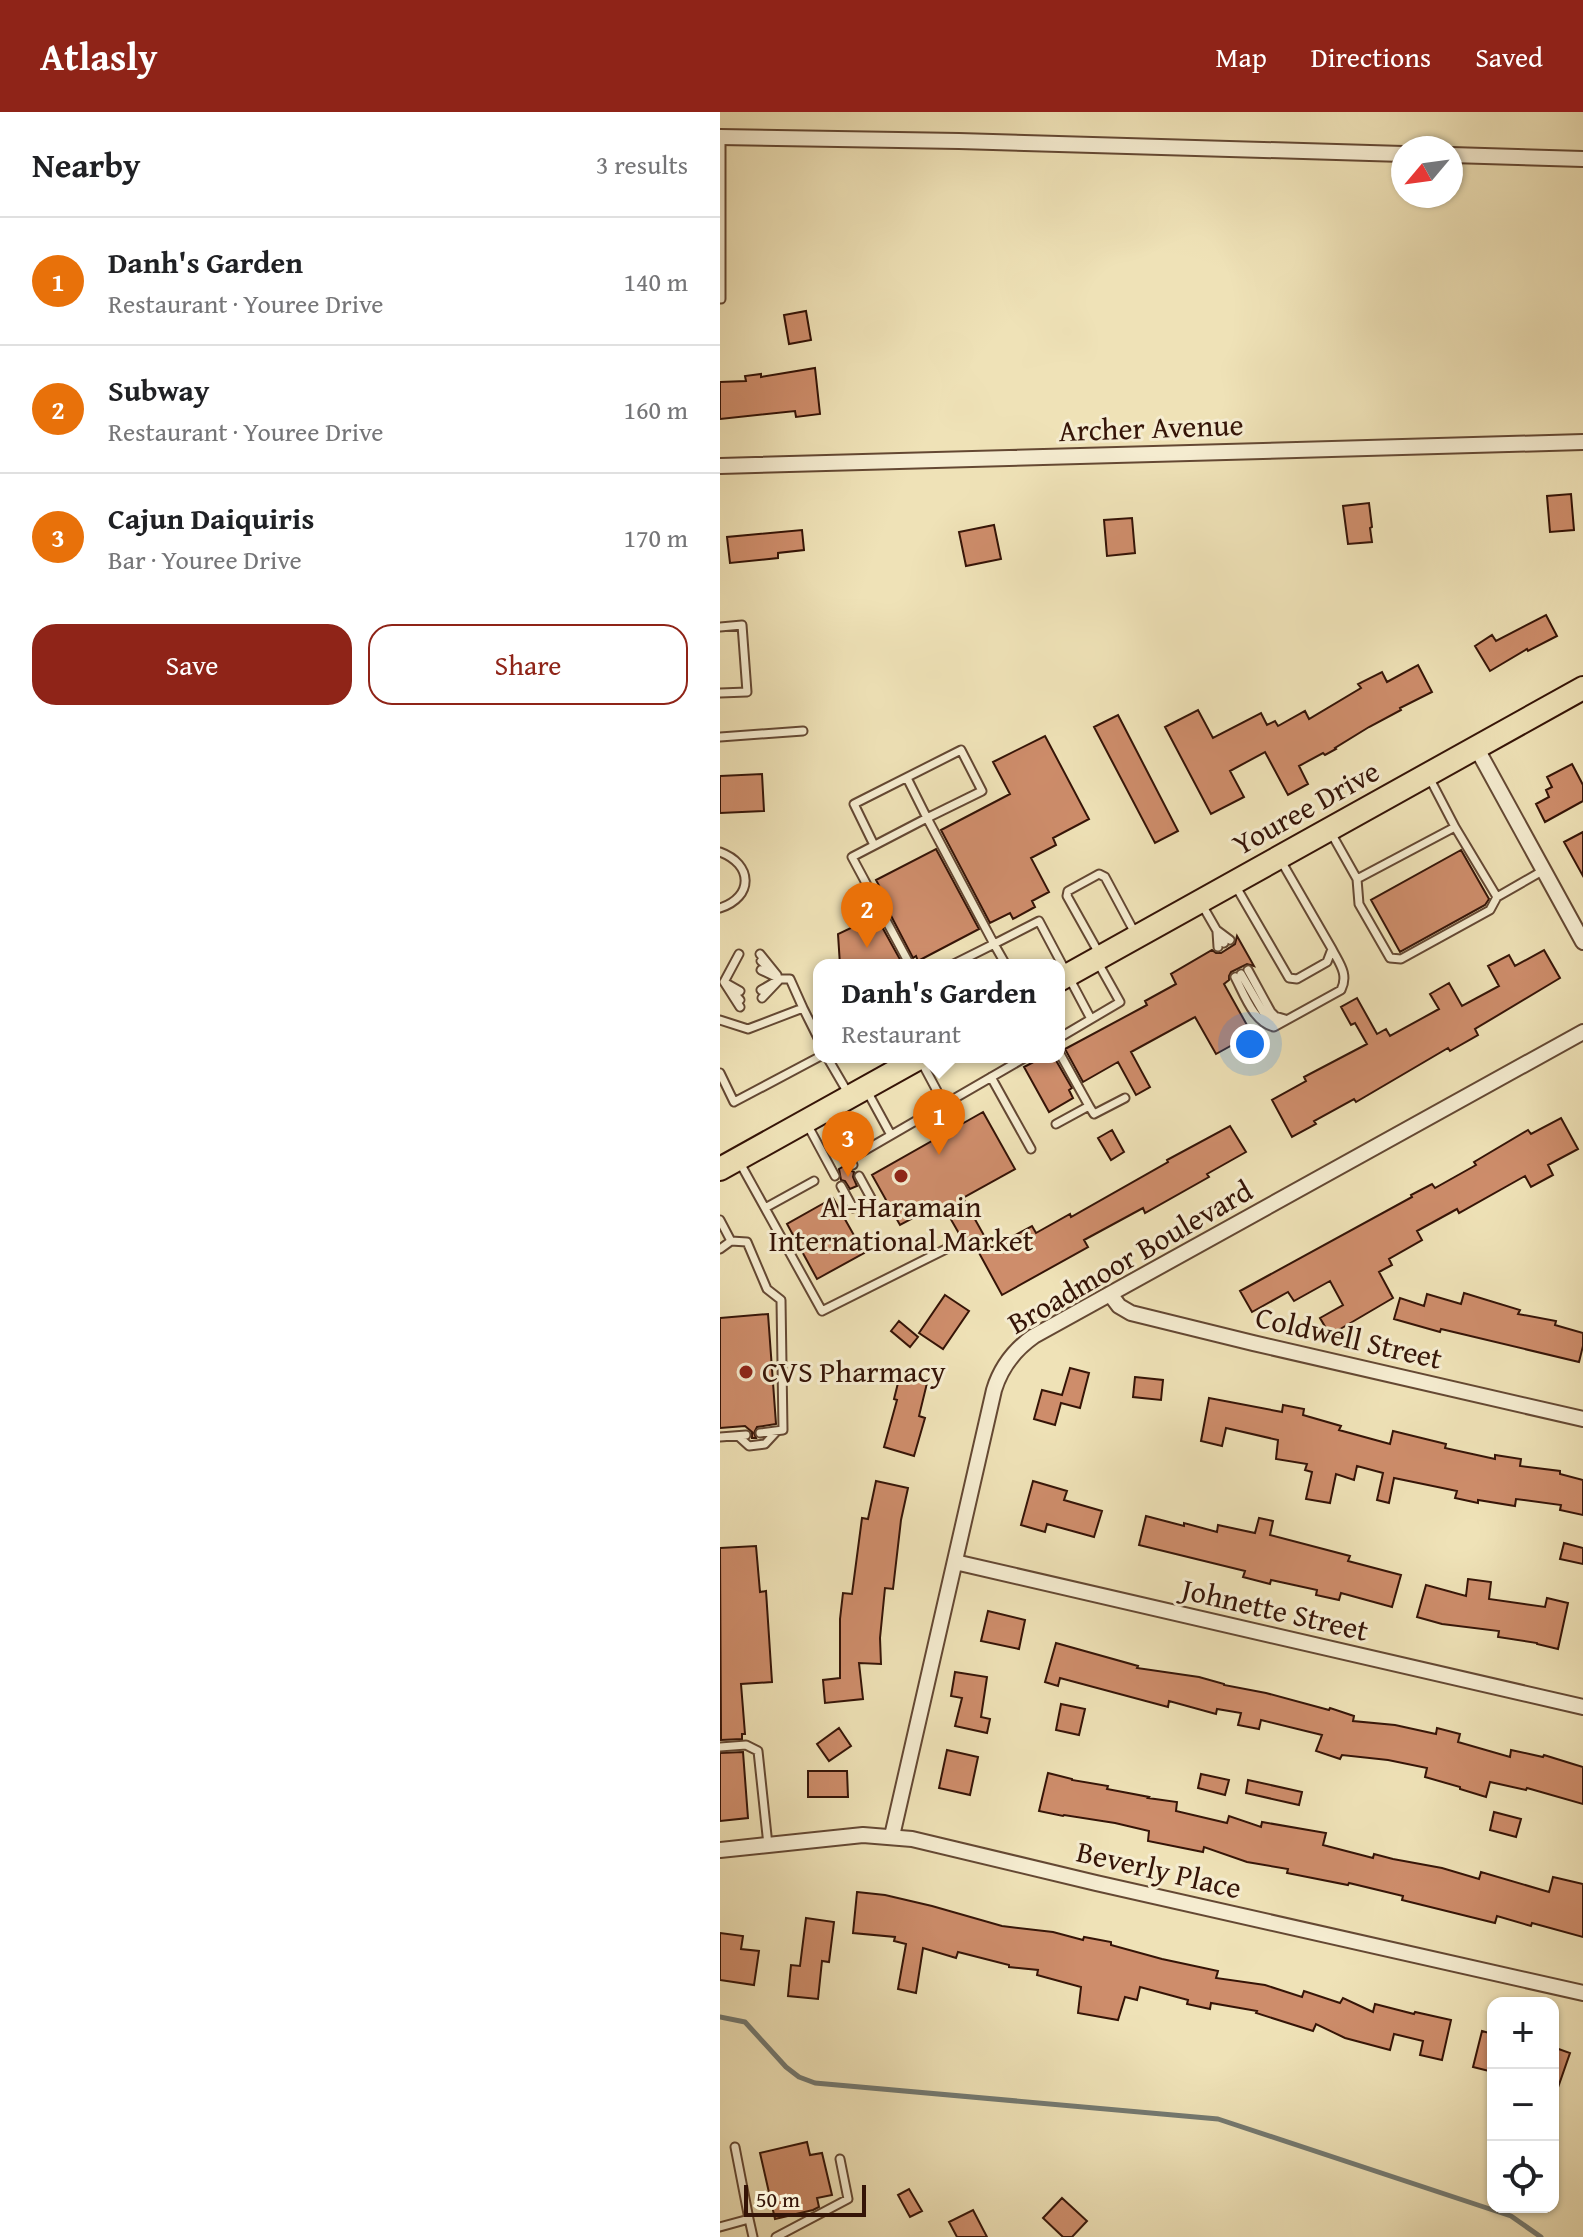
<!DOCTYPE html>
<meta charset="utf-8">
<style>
body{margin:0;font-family:"Gentium Book Plus",serif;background:#f6f6f6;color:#202124}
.controls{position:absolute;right:24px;bottom:24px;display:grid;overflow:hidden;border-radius:16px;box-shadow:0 2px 6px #0004}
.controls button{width:72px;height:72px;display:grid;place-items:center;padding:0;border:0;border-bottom:2px solid #e0e0e0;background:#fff;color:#202124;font:40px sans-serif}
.compass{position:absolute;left:671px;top:24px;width:72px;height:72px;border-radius:50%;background:#fff;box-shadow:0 2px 6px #0004;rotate:241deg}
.scale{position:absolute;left:24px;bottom:20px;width:122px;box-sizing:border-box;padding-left:8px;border:4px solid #351407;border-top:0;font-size:22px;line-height:28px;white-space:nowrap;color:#351407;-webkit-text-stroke:6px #f5ecd0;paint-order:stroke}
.you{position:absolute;left:530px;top:932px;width:28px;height:28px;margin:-20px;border:6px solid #fff;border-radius:50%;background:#1a73e8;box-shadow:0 0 0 12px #1a73e833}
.badge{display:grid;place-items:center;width:52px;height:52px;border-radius:50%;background:#8f2418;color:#fff;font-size:26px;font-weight:700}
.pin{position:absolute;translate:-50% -66px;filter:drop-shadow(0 2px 4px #0008)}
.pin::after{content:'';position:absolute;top:42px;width:28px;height:24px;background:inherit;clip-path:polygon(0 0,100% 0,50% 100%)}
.popup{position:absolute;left:93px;top:847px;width:252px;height:104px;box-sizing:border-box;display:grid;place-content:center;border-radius:16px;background:#fff;filter:drop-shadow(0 2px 6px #0005);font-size:26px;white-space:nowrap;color:#757577}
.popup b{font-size:30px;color:#202124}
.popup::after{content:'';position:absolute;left:50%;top:100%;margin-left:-16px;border:16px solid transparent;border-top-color:#fff}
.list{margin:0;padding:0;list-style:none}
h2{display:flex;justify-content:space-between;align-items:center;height:104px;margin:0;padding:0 32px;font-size:34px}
h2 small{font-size:26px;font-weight:400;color:#757577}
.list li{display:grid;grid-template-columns:52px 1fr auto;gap:24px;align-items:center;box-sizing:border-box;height:128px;padding:0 32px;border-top:2px solid #e0e0e0}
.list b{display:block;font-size:30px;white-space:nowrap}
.list p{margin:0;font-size:26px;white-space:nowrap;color:#757577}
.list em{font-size:26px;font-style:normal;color:#757577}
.actions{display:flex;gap:16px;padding:24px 32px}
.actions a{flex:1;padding:18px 0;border:2px solid #8f2418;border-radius:24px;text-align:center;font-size:28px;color:#8f2418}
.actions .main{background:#8f2418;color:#fff}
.icon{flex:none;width:44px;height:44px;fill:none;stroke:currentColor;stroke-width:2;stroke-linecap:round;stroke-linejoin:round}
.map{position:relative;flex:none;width:863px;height:2125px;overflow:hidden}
header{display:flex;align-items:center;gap:48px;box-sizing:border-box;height:112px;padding:0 40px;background:#8f2418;color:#fff}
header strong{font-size:38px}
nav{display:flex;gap:44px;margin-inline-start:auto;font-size:28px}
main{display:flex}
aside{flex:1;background:#fff}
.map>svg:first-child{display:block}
</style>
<header>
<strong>Atlasly</strong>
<nav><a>Map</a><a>Directions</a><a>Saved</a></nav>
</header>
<main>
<aside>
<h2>Nearby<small>3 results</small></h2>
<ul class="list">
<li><span class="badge" style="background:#e8710a">1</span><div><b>Danh's Garden</b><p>Restaurant · Youree Drive</p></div><em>140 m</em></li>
<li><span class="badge" style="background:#e8710a">2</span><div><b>Subway</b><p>Restaurant · Youree Drive</p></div><em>160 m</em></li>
<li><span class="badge" style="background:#e8710a">3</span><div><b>Cajun Daiquiris</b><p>Bar · Youree Drive</p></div><em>170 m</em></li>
</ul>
<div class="actions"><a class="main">Save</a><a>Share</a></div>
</aside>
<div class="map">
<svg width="863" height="2125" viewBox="0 0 863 2125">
<rect width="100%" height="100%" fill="#efe2b7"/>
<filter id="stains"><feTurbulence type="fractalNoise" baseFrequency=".0025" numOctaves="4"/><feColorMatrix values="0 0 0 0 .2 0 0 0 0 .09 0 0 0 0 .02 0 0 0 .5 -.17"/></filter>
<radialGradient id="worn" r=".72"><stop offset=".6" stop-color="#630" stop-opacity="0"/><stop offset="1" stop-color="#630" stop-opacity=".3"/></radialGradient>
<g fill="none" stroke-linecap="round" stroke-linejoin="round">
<!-- stream -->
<path stroke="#737971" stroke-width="5" d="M 0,1905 L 25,1910 L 66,1955 L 79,1965 L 95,1971 L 498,2007 L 791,2104 L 821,2125"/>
</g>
<!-- building -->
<path fill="#ce8d6b" stroke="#351407" stroke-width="2" d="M 86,199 L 91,228 L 69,232 L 64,203 Z
M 95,256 L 100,302 L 76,305 L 75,299 L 0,307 L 0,270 L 26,269 L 25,264 L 41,262 L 41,265 Z
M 851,382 L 854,418 L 830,420 L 827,384 Z
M 649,391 L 652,415 L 650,416 L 652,430 L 628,432 L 623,394 Z
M 412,406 L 415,441 L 387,444 L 384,408 Z
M 274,413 L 281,447 L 246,454 L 239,420 Z
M 82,418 L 84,438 L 58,441 L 58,446 L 10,451 L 7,425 Z
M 826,503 L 837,524 L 808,539 L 807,537 L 770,559 L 755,534 L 772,523 L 776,529 Z
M 698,553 L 712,580 L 680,596 L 681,598 L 649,615 L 615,636 L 616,637 L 605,643 L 603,641 L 579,654 L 588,672 L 568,683 L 545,640 L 510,659 L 524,685 L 491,702 L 445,615 L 478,598 L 493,626 L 541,601 L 547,613 L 555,609 L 558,614 L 585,599 L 589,607 L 641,576 L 638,572 L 662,560 L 667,570 Z
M 398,603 L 458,719 L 435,731 L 374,615 Z
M 325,624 L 369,707 L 333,726 L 336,733 L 311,746 L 329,780 L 312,789 L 315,795 L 293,807 L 290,801 L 270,811 L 221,718 L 290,682 L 273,650 Z
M 852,652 L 863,673 L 863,689 L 825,710 L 816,692 L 829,685 L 826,678 L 832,675 L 827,665 Z
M 42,662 L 44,699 L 0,701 L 0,664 Z
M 863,720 L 863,764 L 844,730 Z
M 216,737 L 259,817 L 198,849 L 196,844 L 193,846 L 168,798 L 171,796 L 156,768 Z
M 741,738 L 769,787 L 765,793 L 680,840 L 651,788 Z
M 156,804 L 182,851 L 120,853 L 118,822 Z
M 517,824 L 534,854 L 527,852 L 511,860 L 509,864 L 509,868 L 504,872 L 532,922 L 496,942 L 475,905 L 411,940 L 430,975 L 416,983 L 398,950 L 363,970 L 345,937 L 427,893 L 425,889 L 456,872 L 451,862 L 492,838 L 496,841 L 501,841 L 515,832 Z
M 824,838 L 840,866 L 755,917 L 758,923 L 730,939 L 728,936 L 636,990 L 634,987 L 594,1009 L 596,1012 L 572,1025 L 552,988 L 586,969 L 584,965 L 647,932 L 635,911 L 631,913 L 621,895 L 637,886 L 657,922 L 666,917 L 670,924 L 719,897 L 710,882 L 729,871 L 742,894 L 779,874 L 768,854 L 789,843 L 795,854 Z
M 323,945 L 334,945 L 352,976 L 349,978 L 353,986 L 329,1000 L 304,955 Z
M 263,1000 L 295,1057 L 243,1086 L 271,1136 L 312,1114 L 316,1121 L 350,1102 L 351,1105 L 448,1050 L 447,1048 L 510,1014 L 526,1040 L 487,1062 L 489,1065 L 425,1101 L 423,1096 L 364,1128 L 368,1135 L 282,1183 L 252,1128 L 245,1132 L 225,1097 L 210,1105 L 206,1099 L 180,1113 L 152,1063 Z
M 841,1006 L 858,1037 L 828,1053 L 833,1063 L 811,1075 L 805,1064 L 739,1101 L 737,1097 L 697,1119 L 702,1128 L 669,1147 L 672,1153 L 659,1160 L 673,1186 L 610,1223 L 600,1206 L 623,1193 L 610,1169 L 574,1189 L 568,1180 L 532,1200 L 520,1179 L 692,1085 L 691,1083 L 712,1072 L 715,1076 L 756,1053 L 754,1050 L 808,1018 L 811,1022 Z
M 392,1018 L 404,1040 L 391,1048 L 378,1026 Z
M 126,1053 L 129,1058 L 134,1060 L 133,1065 L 137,1074 L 130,1077 L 125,1069 L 121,1068 L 119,1057 Z
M 113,1086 L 144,1141 L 97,1167 L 67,1112 Z
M 744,1181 L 800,1198 L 798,1202 L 836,1209 L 835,1213 L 863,1221 L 863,1234 L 859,1250 L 721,1217 L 720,1220 L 674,1207 L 680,1186 L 704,1194 L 707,1182 L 741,1192 Z
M 225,1183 L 249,1199 L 223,1237 L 199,1221 Z
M 48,1202 L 56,1312 L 37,1315 L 34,1321 L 36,1326 L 32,1326 L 32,1320 L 25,1314 L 0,1316 L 0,1206 Z
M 179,1209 L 198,1225 L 190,1235 L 171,1219 Z
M 350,1256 L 369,1261 L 360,1296 L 341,1291 L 335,1313 L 314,1307 L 322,1278 L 342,1283 Z
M 181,1259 L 208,1267 L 199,1304 L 205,1306 L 194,1344 L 164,1335 L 177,1288 L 174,1287 Z
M 415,1265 L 443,1268 L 441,1288 L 413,1285 Z
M 489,1286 L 562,1300 L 563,1293 L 584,1297 L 583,1303 L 621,1314 L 619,1318 L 670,1332 L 673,1319 L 726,1332 L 725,1336 L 775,1347 L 775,1343 L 801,1347 L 800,1354 L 840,1359 L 840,1362 L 863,1368 L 863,1403 L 840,1398 L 841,1393 L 796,1387 L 795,1394 L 758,1388 L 758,1391 L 735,1386 L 737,1379 L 674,1366 L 669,1391 L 657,1388 L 663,1361 L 637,1354 L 634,1368 L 616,1362 L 610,1391 L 586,1387 L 592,1360 L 585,1358 L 587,1352 L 556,1347 L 558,1328 L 506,1316 L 502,1334 L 481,1329 Z
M 156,1369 L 188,1376 L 181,1408 L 173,1477 L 165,1476 L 160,1526 L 161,1552 L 139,1551 L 143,1587 L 105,1591 L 103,1568 L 120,1566 L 120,1507 L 123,1481 L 132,1482 L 142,1406 L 148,1407 Z
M 313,1369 L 347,1379 L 344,1388 L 382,1399 L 374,1425 L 327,1412 L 325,1420 L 301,1413 Z
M 426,1404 L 464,1414 L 464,1411 L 497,1420 L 498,1413 L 535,1421 L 539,1406 L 553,1409 L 550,1423 L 630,1444 L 628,1449 L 681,1463 L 672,1495 L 621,1481 L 619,1488 L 596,1483 L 597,1478 L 551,1468 L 550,1472 L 523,1465 L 525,1459 L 419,1433 Z
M 844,1431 L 863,1436 L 863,1452 L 840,1447 Z
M 36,1434 L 40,1480 L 46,1479 L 52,1570 L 21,1572 L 25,1622 L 22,1622 L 22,1627 L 1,1628 L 0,1436 Z
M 748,1467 L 771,1470 L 769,1487 L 825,1495 L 827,1486 L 848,1491 L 838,1537 L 817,1532 L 817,1531 L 778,1525 L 779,1519 L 722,1512 L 697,1505 L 706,1473 L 746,1484 Z
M 268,1499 L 305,1508 L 299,1537 L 261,1529 Z
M 336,1531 L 418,1554 L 417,1556 L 479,1565 L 504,1572 L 504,1573 L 546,1581 L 609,1598 L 610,1596 L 634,1604 L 633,1609 L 675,1613 L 716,1622 L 717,1616 L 740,1622 L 738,1630 L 790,1645 L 791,1638 L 823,1645 L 824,1643 L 853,1652 L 863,1655 L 863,1692 L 807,1676 L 806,1678 L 770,1670 L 766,1685 L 740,1677 L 740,1675 L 705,1665 L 707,1656 L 668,1648 L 622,1643 L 620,1647 L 596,1639 L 602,1623 L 541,1608 L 539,1617 L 518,1613 L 521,1601 L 497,1597 L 496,1602 L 449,1589 L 448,1595 L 340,1566 L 338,1574 L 325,1570 Z
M 235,1560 L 267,1565 L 261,1605 L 270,1607 L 267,1621 L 235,1614 L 242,1586 L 231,1584 Z
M 341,1592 L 365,1597 L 359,1623 L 336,1618 Z
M 119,1616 L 131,1634 L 109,1649 L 97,1632 Z
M 227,1638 L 258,1645 L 250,1683 L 219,1676 Z
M 23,1640 L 28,1706 L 0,1709 L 0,1641 Z
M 88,1659 L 127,1659 L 128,1685 L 88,1685 Z
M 328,1661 L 352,1667 L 352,1668 L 388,1674 L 387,1677 L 429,1685 L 428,1686 L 457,1690 L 456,1699 L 507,1711 L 509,1704 L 541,1715 L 542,1710 L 606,1721 L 603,1733 L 653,1746 L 654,1742 L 673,1747 L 722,1756 L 759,1767 L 761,1760 L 829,1780 L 833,1765 L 863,1772 L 863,1825 L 812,1811 L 811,1814 L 777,1804 L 775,1811 L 682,1788 L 683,1784 L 629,1771 L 628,1773 L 567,1761 L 568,1757 L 527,1750 L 484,1735 L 483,1740 L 428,1729 L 429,1719 L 395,1711 L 344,1703 L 343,1704 L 319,1699 Z
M 481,1662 L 509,1668 L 505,1683 L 478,1676 Z
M 528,1668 L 582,1680 L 579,1693 L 526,1681 Z
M 774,1700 L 801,1707 L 796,1725 L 770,1718 Z
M 137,1780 L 165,1783 L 212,1794 L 282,1814 L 333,1820 L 363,1828 L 364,1825 L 391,1830 L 391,1833 L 442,1847 L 498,1859 L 496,1866 L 545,1873 L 582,1885 L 584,1879 L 620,1891 L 623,1886 L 653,1900 L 655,1892 L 694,1902 L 695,1900 L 731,1908 L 722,1948 L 700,1943 L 703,1929 L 674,1922 L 670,1938 L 625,1926 L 596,1912 L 593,1919 L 536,1901 L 537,1899 L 491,1891 L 490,1897 L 467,1892 L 468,1888 L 420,1875 L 417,1888 L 405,1885 L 398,1908 L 358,1901 L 361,1875 L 317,1863 L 318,1858 L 289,1855 L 289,1853 L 238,1840 L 236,1846 L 203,1836 L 196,1881 L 178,1877 L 186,1832 L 174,1829 L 175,1825 L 133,1821 Z
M 86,1806 L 114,1810 L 109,1850 L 102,1849 L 98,1887 L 68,1884 L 71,1853 L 80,1854 Z
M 0,1821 L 23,1824 L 21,1837 L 39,1839 L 34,1873 L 0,1868 Z
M 762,1919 L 773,1922 L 773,1960 L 753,1955 Z
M 833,1935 L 850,1941 L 835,1984 L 833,1984 Z
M 87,2030 L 90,2043 L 102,2041 L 112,2083 L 97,2086 L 99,2095 L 93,2098 L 55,2107 L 40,2041 Z
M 189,2077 L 202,2099 L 190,2105 L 178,2083 Z
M 342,2086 L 367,2109 L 352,2125 L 343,2125 L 323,2106 Z
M 253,2098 L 267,2125 L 237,2125 L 229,2110 Z"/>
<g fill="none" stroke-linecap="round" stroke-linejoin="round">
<!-- lane casing -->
<g stroke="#644833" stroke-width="11">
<path id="lane" d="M 1,25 L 1,187
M 0,515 L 22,513 L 27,580 L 0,581
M 0,625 L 83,619
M 610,719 L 637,767 L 735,715 L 710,667
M 154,733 L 134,692 L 241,638 L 262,679 L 207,706 L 187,666
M 0,740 C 33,752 34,785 0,796
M 637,767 L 639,792 L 670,846 L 681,847 L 770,798 L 777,785 L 735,715
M 515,773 L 569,866 L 577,867 L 607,850 L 612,837 L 560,747
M 777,785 L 824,758
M 481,791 L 504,831
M 498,819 L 510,828
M 497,820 L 498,835
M 19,842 L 4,870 L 20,879
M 40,842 L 57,863
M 380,843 L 347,784 L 348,779 L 379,762 L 385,765 L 416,823
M 41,849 L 54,861
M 190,853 L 132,745 L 207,706 L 274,832 L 319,809 L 371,907
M 232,853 L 274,832 L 286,853
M 41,858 L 60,867 L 70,867 L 83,896
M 528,858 L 551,900 L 555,904 L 565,907
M 521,862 L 546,905 L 551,908 L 565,908
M 515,865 C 524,882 534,911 554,915 L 621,878 C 629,862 619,851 612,837
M 41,878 L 60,867 L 42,886
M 20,895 L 4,870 L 20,888
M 0,908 L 28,917 L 83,896 L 99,928
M 339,926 L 400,890 L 377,849
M 107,945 L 128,981
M 201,949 L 224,992
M 0,961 L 14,990 L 99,945
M 271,965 L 311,1037
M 147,979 L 171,1023
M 369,994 L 374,1002 L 405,986
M 106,1002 L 133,1053
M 87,1012 L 115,1064
M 336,1012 L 369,994 L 339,940
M 130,1047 L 306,945
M 20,1051 L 102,1199 L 228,1136
M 121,1074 L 133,1096 L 151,1086 L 139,1064
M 45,1096 L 94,1069
M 0,1108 L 11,1129 L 27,1130 L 47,1177 L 61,1188 L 63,1318 L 40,1321
M 0,1137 L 11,1129
M 18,1324 L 29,1334 L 45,1332 L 57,1319
M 0,1325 L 26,1323
M 0,1635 L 26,1633 L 38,1639 L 48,1733
M 15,2035 L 29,2107
M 0,2115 L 29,2107 L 33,2125
M 56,2125 L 128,2087 L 120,2047"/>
</g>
<!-- street casing -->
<g stroke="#644833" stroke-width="18">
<path id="street" d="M 0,25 L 239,29 L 683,42
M 731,43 L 863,47
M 0,354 L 863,330
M 756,635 L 863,830
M 390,1182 L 399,1194 L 411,1201 L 533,1231 L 863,1307
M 235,1450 L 863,1595
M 172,1724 L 274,1278 C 281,1255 294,1238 314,1224 L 863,920
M 0,1738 L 143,1723 L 192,1727 L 376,1771 L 863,1881"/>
</g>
<!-- primary casing -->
<g stroke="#351407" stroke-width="26">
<path id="primary" d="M 339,868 L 863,576
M 0,1057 L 201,945"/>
</g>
<!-- lane -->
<use href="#lane" stroke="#f5ecd0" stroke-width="7"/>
<!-- street -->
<use href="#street" stroke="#f5ecd0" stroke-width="14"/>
<!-- primary -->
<use href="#primary" stroke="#efe2b7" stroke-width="22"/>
</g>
<!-- markers -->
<g fill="#8f2418" stroke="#f5ecd0" stroke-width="3">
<circle cx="181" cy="1064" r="8"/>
<circle cx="26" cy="1260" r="8"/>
</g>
<g text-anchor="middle" stroke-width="6" stroke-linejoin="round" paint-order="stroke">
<!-- street labels -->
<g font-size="30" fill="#351407" stroke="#f5ecd0">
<text transform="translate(431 316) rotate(-2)" y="10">Archer Avenue</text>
<text transform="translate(586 696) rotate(-29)" y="10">Youree Drive</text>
<text transform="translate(410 1145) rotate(-30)" y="10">Broadmoor Boulevard</text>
<text transform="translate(629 1226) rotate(13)" y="10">Coldwell Street</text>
<text transform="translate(555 1498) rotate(13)" y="10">Johnette Street</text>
<text transform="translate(439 1758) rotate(13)" y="10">Beverly Place</text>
</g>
<!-- poi labels -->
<g font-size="30" fill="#351407" stroke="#f5ecd0">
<text x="181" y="1105">Al-Haramain<tspan x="181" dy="34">International Market</tspan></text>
<text x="42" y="1270" text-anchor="start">CVS Pharmacy</text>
</g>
</g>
<rect width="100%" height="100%" filter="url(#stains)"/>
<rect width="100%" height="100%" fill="url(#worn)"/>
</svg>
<div class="controls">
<button>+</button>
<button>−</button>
<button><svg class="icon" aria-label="locate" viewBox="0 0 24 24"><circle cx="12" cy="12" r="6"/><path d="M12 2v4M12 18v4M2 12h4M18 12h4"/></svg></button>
</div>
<svg class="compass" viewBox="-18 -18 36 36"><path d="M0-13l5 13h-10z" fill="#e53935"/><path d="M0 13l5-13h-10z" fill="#757577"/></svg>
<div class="scale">50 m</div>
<div class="you"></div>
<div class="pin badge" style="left:219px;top:1043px;background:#e8710a">1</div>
<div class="popup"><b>Danh's Garden</b>Restaurant</div>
<div class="pin badge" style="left:147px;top:836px;background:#e8710a">2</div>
<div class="pin badge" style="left:128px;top:1065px;background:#e8710a">3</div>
</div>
</main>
